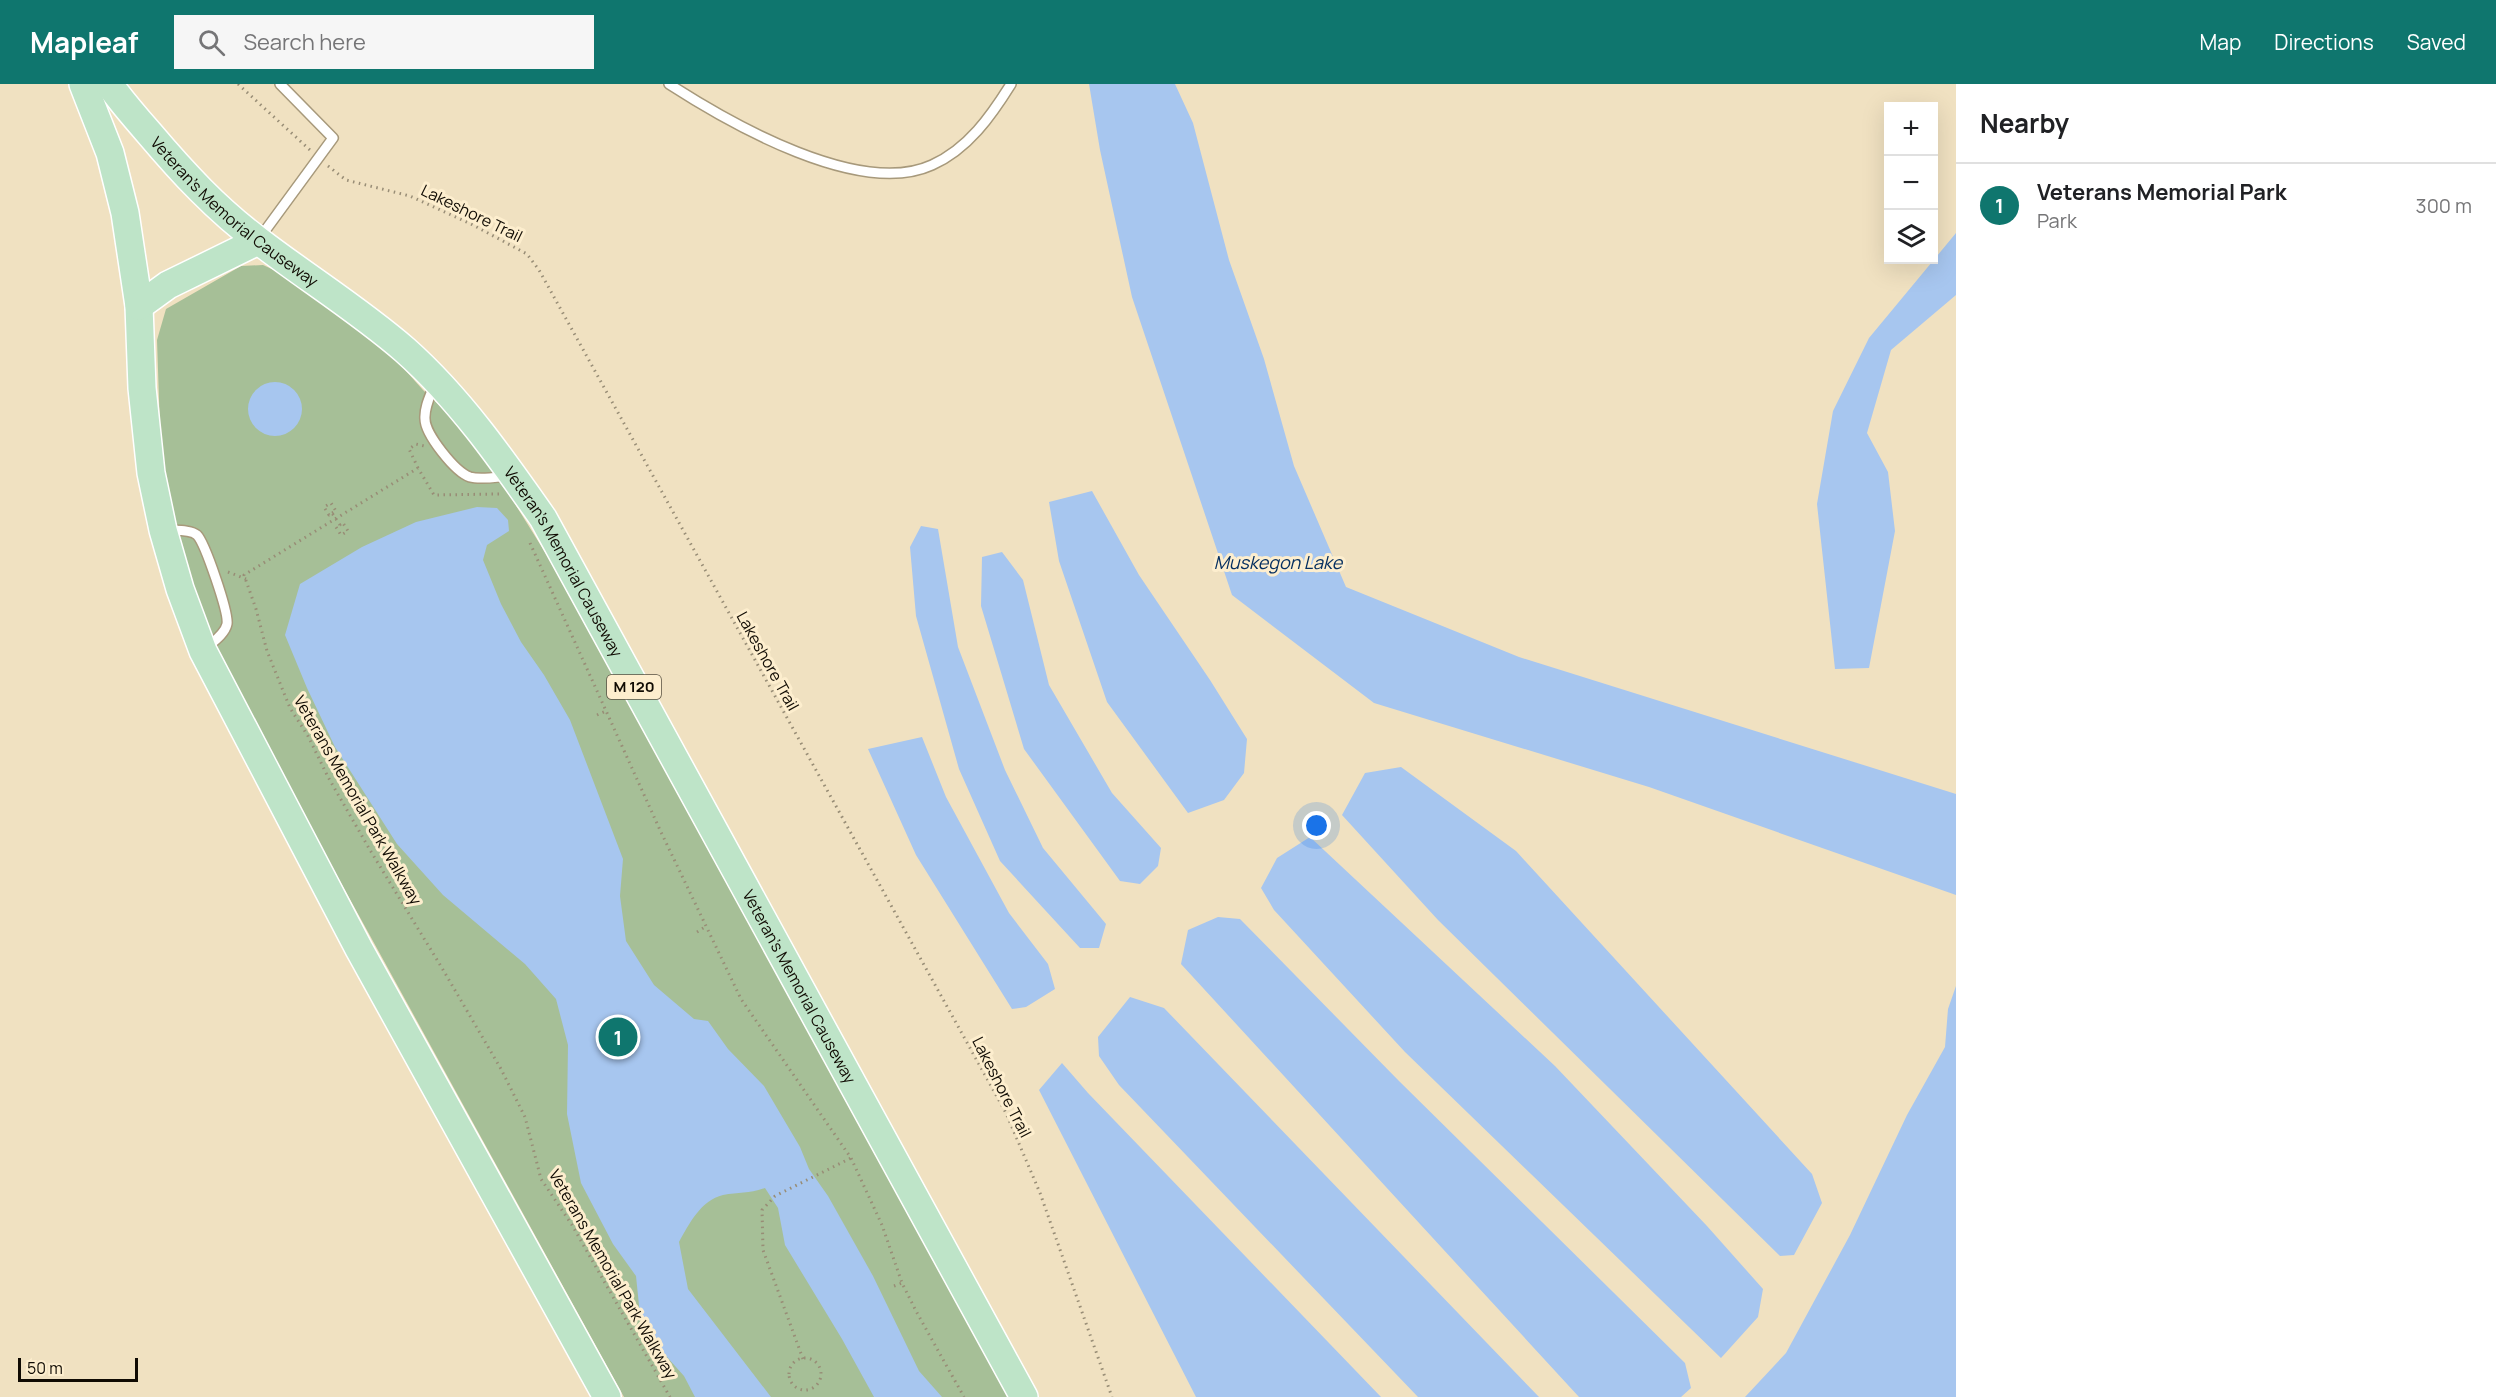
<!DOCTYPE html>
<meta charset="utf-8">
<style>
body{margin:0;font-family:Manrope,sans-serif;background:#f6f6f6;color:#202124}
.controls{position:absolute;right:18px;top:18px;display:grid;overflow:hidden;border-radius:0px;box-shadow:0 6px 24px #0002}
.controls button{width:54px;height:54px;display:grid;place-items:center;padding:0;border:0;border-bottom:2px solid #e0e0e0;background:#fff;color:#202124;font:30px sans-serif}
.scale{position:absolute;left:18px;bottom:15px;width:120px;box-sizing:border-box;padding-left:6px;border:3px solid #100b03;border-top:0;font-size:16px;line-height:21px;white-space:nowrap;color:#100b03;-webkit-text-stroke:4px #fdeece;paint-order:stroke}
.you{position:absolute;left:1317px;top:742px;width:21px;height:21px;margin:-15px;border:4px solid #fff;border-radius:50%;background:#1a73e8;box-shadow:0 0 0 9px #1a73e833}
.badge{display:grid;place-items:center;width:39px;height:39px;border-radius:50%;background:#0f766e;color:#fff;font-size:20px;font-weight:700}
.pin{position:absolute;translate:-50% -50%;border:3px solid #fff;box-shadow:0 2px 6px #0006}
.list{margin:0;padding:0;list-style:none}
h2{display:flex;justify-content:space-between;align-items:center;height:78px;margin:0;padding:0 24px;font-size:26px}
h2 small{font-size:20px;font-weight:400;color:#757577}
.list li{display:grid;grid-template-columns:39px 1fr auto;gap:18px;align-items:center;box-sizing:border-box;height:84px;padding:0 24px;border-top:2px solid #e0e0e0}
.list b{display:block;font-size:22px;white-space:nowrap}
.list p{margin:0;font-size:20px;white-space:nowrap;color:#757577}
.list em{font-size:20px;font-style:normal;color:#757577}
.icon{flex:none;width:33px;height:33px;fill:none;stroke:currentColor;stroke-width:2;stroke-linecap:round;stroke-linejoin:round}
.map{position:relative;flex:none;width:1956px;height:1313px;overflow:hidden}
header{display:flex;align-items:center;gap:36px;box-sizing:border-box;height:84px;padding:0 30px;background:#0f766e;color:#fff}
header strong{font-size:28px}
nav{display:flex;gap:33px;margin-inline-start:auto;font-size:21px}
.search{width:420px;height:54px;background:#f6f6f6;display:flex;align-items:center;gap:15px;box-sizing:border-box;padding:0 21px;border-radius:0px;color:#757577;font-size:22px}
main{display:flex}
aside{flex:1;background:#fff}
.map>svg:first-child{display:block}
</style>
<header>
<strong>Mapleaf</strong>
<div class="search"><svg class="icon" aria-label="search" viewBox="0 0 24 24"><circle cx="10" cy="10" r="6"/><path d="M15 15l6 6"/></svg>Search here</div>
<nav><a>Map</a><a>Directions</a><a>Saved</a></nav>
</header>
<main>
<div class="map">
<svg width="1956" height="1313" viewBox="0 0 1956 1313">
<rect width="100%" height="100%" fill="#f0e1c1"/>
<!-- green -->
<path fill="#a6bf97" d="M 263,181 L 296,196 L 390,269 L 423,306 L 474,354 L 548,473 L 1008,1313 L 624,1313 L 227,592 L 198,526 L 169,433 L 161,375 L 157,256 L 166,225 L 241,182 Z"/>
<!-- water -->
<path fill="#a7c6ef" d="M 1089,0 L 1175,0 L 1193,39 L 1229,176 L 1264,275 L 1294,382 L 1346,503 L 1519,573 L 1956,710 L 1956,811 L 1649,703 L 1374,619 L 1232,511 L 1132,213 L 1100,66 Z
M 1956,149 L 1956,211 L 1891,266 L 1867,349 L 1888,388 L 1895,447 L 1869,584 L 1835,585 L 1817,420 L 1833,327 L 1869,254 Z
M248 325a27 27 0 1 1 54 0a27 27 0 1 1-54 0Z
M 1092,407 L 1139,491 L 1210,596 L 1247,655 L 1244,689 L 1224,716 L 1188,729 L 1107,618 L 1059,477 L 1049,418 Z
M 477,423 L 497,424 L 508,436 L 509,447 L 487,461 L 483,476 L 501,520 L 521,558 L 544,591 L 570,636 L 623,775 L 620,812 L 626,857 L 654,901 L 694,935 L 708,937 L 728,965 L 764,1002 L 800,1063 L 809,1085 L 828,1112 L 873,1192 L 919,1287 L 942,1313 L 874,1313 L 842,1255 L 785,1161 L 778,1124 L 765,1104 C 749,1110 739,1108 723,1111 C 701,1116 689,1140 679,1158 L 688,1205 L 771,1313 L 695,1313 L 684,1292 L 659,1264 L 640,1231 L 636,1192 L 613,1160 L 581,1099 L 567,1030 L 568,961 L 556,915 L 525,880 L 443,811 L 397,760 L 335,663 L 307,604 L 285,551 L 300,500 L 362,463 L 416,438 Z
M 921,442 L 938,445 L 958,563 L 1005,686 L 1043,764 L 1106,840 L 1099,864 L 1080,864 L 1000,777 L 959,685 L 916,532 L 910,463 Z
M 1002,468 L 1023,496 L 1049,601 L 1112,709 L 1161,764 L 1158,782 L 1140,800 L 1120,797 L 1024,665 L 981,522 L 982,473 Z
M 922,653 L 946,713 L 1009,829 L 1048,880 L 1055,905 L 1026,923 L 1012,925 L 916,771 L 868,665 Z
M 1401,683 L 1516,767 L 1812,1090 L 1822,1119 L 1794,1171 L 1780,1172 L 1438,836 L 1342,731 L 1365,689 Z
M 1310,753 L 1555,982 L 1707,1142 L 1763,1205 L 1758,1233 L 1721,1274 L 1405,968 L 1274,826 L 1261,804 L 1277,774 Z
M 1218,833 L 1240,835 L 1399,997 L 1685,1279 L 1691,1304 L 1681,1313 L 1579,1313 L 1181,880 L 1188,846 Z
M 1956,902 L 1956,1313 L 1745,1313 L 1786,1269 L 1850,1151 L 1907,1031 L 1945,963 L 1948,925 Z
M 1130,913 L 1164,924 L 1539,1313 L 1418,1313 L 1119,1001 L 1099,972 L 1098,953 Z
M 1062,979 L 1088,1009 L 1381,1313 L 1196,1313 L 1039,1006 Z"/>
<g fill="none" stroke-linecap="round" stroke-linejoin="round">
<!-- service casing -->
<g stroke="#a7997b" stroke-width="12">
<path id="service" d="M 669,0 C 731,40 860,114 932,81 C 968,65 991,32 1011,0
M 259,155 L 333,54 L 280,0
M 435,299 C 431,310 424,323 425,335 C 425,350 455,388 470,393 C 481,396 496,393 508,392
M 165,446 C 174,447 190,445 197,451 C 205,459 229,529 227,540 C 225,550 213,558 206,564"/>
</g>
<!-- primary casing -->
<g stroke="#fff" stroke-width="30">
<g id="primary">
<path d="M 83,0 L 110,69 L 125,129 L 139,222 L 142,304 L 151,389 L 163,446 L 180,505 L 203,567 L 359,865 L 607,1313"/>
<path id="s1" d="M 109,0 C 121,17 135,33 149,49 C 182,88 217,126 259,157 C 307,194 359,226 405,266 C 459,314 501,374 543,434 L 1024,1313"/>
<path d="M 139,222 L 168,201 L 258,157"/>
</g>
</g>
<!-- path -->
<path stroke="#988d76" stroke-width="3" stroke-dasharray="1.5 4.5" stroke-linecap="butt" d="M 238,0 L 310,66
M 328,82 L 346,96 L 410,112 L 473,141 L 527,170 L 539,186 L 1006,1029 L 1040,1109 L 1112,1313
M 418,384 L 409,365 L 416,360 L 424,362
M 499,410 L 434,411 L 418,384 L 244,491 L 256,525 L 267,567 L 290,624 L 308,652 L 328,693 L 370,766 L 442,884 L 501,985 L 525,1033 L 541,1095 L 572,1141 L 670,1313
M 332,429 L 336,427 L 331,419 L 324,423 L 329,431 L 332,429 L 340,441 L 336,443 L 341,451 L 348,447 L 343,439 L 340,441
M 530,459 L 660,746 L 741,915 L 851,1074 L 882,1141 L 902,1199 L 916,1227 L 964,1313
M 228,488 L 246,495
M 597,631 L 606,627
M 697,848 L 705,843
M 894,1202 L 902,1199
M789 1290a16 16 0 1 1 32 0a16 16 0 1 1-32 0Z
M 803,1275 L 763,1166 L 762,1126 L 775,1112 L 851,1074"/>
<!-- service -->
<use href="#service" stroke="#fff" stroke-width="9"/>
<!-- primary -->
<use href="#primary" stroke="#bee4c8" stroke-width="27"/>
</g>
<g text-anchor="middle" stroke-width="6" stroke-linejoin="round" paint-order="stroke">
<!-- shield labels -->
<rect fill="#fdeece" stroke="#574f40" stroke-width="1.5" x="607" y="591" width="54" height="24" rx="4.5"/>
<g font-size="15" font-weight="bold" fill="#100b03">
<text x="634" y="608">M 120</text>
</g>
<!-- street labels -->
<g font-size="16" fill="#100b03" stroke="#fdeece">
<text dy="6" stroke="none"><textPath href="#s1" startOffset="180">Veteran's Memorial Causeway</textPath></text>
<text transform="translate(472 129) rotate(26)" y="6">Lakeshore Trail</text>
<text dy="6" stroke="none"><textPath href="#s1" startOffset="666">Veteran's Memorial Causeway</textPath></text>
<text transform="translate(768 577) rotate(61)" y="6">Lakeshore Trail</text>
<text transform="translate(358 716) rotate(60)" y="6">Veterans Memorial Park Walkway</text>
<text dy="6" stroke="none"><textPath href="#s1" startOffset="1152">Veteran's Memorial Causeway</textPath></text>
<text transform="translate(1002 1003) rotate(63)" y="6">Lakeshore Trail</text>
<text transform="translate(613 1190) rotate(60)" y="6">Veterans Memorial Park Walkway</text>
</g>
<!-- water labels -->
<g font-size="18" font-style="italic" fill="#052f60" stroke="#fdeece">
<text x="1278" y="485">Muskegon Lake</text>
</g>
</g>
</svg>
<div class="controls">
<button>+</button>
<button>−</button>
<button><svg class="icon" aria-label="layers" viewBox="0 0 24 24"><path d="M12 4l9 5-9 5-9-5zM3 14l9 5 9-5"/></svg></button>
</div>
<div class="scale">50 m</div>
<div class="you"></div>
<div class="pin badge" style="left:618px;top:953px">1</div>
</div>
<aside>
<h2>Nearby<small></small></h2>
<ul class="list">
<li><span class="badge">1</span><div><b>Veterans Memorial Park</b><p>Park</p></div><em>300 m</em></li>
</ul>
</aside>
</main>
